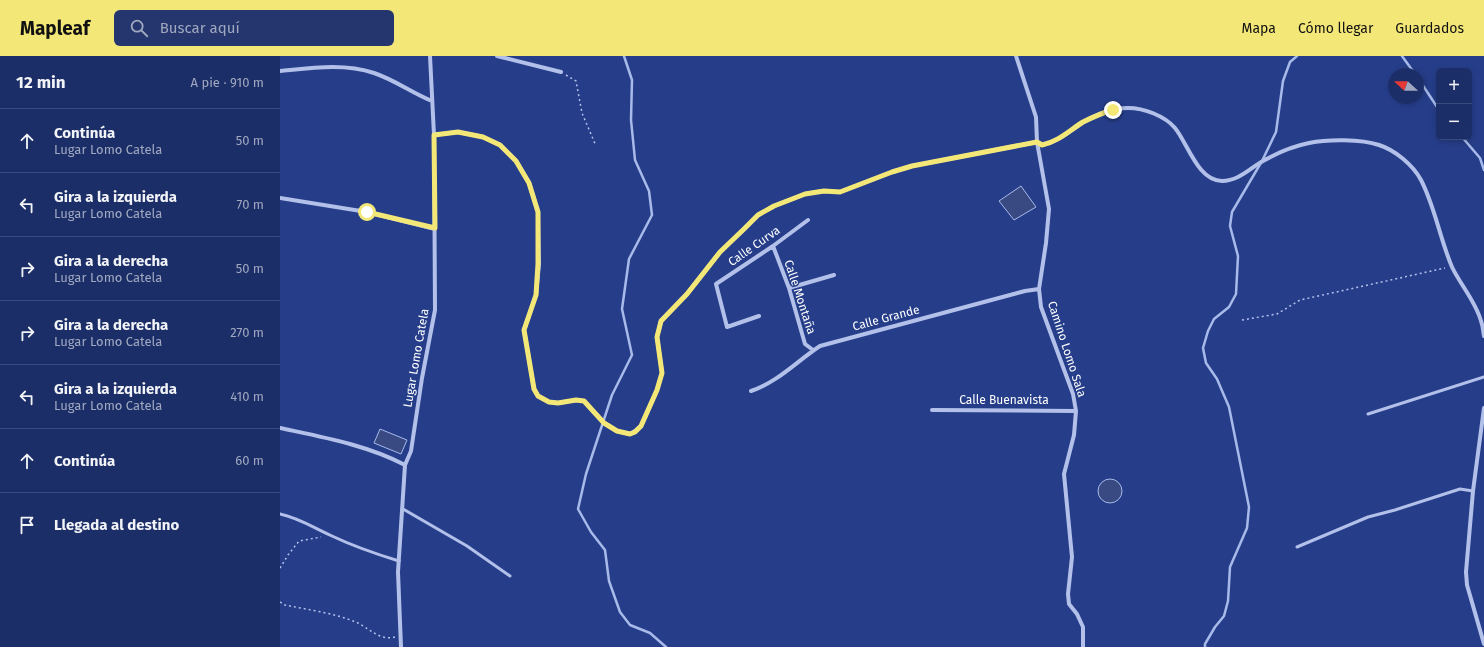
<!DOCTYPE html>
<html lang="es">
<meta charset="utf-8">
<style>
body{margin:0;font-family:"Fira Sans",sans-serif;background:#25366e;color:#f1f3f6}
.controls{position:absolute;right:12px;top:12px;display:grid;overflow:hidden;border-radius:6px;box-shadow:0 2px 6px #0003}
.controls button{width:36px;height:36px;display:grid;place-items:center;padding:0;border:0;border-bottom:1px solid #3a4a7c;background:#1c2e68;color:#f1f3f6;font:20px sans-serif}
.compass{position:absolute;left:1108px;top:12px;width:36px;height:36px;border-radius:50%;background:#1c2e68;box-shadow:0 2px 6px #0003;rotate:291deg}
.stop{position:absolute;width:12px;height:12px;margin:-9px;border:3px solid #f3e778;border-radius:50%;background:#fff}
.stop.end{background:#f3e778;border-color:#fff;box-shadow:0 1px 4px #0008}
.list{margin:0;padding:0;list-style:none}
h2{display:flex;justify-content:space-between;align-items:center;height:52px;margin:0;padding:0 16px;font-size:17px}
h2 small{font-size:13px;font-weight:400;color:#a0a8c0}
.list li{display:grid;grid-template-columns:26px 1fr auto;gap:12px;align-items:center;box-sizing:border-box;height:64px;padding:0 16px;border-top:1px solid #3a4a7c}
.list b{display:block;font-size:15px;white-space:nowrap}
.list p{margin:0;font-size:13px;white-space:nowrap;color:#a0a8c0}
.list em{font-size:13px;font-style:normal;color:#a0a8c0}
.icon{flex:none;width:22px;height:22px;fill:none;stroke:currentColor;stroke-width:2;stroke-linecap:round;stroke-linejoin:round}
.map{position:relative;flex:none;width:1204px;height:591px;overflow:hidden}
header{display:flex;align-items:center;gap:24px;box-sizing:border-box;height:56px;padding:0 20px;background:#f3e778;color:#111}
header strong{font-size:19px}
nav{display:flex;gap:22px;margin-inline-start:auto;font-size:14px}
.search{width:280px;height:36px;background:#25366e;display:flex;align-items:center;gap:10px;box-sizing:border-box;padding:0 14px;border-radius:6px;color:#a0a8c0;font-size:15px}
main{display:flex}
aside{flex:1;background:#1c2e68}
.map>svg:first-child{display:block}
</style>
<header>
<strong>Mapleaf</strong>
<div class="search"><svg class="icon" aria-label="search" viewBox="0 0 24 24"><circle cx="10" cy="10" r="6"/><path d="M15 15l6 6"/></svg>Buscar aquí</div>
<nav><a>Mapa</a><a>Cómo llegar</a><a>Guardados</a></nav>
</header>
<main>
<aside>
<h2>12 min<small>A pie · 910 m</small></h2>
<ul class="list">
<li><svg class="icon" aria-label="ahead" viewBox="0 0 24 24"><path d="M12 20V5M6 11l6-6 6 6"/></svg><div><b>Continúa</b><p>Lugar Lomo Catela</p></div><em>50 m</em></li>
<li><svg class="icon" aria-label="left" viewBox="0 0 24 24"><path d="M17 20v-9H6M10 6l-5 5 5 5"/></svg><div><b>Gira a la izquierda</b><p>Lugar Lomo Catela</p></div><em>70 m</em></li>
<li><svg class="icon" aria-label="right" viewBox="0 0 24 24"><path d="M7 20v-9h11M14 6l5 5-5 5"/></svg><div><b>Gira a la derecha</b><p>Lugar Lomo Catela</p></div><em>50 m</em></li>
<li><svg class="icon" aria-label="right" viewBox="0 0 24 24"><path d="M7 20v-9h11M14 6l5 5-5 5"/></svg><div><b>Gira a la derecha</b><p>Lugar Lomo Catela</p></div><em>270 m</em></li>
<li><svg class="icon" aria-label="left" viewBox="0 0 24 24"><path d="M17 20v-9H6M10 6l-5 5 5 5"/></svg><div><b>Gira a la izquierda</b><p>Lugar Lomo Catela</p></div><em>410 m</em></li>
<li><svg class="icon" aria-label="ahead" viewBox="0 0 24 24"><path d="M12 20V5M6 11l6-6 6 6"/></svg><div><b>Continúa</b></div><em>60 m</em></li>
<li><svg class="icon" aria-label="arrive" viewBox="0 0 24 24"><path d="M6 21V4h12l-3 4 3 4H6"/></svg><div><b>Llegada al destino</b></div></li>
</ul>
</aside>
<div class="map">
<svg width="1204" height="591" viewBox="0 0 1204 591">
<rect width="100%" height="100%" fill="#263e8a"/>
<!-- water -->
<path fill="#394a82" stroke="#a7baea" d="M 741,130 L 756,151 L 734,164 L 719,145 Z
M 100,373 L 127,384 L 121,398 L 94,387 Z
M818 435a12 12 0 1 1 24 0a12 12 0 1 1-24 0Z"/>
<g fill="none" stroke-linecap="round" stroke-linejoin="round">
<!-- stream -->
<path stroke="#a7baea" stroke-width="2.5" d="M 344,0 L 352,24 L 351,64 L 355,104 L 369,135 L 372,159 L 349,203 L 342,253 L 352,299 L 332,339 L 306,418 L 298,453 L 311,476 L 325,494 L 329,525 L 340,556 L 350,569 L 370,577 L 386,591
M 1122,0 L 1135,18
M 1138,22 L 1159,54
M 1182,81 L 1200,102 L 1204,114
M 925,591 L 925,588 L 935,571 L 944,560 L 948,545 L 950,511 L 967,472 L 969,451 L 949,351 L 937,323 L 926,307 L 923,292 L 928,275 L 934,263 L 949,251 L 956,238 L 958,200 L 950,170 L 952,156 L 982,105 L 996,76 L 1003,25 L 1010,6 L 1017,0"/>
<!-- path -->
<path stroke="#b3c1ea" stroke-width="1.5" stroke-dasharray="2 3" stroke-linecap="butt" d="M 286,19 L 296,25 L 302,57 L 316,90
M 962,264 L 997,258 L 1020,244 L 1165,212
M 0,512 L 8,499 L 19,485 L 41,481
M 0,546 L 5,549 C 29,554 55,557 78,567 C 90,573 100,585 115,581"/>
<!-- lane -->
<path stroke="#b3c1ea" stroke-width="3" d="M 1088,358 L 1204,321
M 123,453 L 187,490 L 230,520
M 0,458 C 19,462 34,472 52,480 C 73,490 96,498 119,505
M 1017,491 L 1088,461 L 1115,454 L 1180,433 L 1193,435"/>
<!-- street -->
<path stroke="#b3c1ea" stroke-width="4" d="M 217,0 L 281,16
M 736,0 L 756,61 L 757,86 L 769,153 L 766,187 L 759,233 L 761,251 L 793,338 L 796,355 L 794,379 L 784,418 L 792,501 L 788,538 L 789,548 L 797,558 L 803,571 L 803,591
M 0,15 C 31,12 64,7 94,17 C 115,24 132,37 152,45
M 154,79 L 178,76 L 203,81 L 220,89 L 236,105 L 249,127 L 258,156 L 259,208 L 256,239 L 244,274 L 254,333 L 258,340 L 269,346 L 278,347 L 296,344 L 304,345 L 324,367 L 337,375 L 350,378 L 355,375 L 361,370 L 377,334 L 382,317 L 377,281 L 381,265 L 407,238 L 440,196 L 464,173 L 478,159 L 494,150 L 525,138 L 543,135 L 560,136 L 612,116 L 632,110 L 757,86 L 762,89 C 777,86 789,76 802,67 C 815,59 832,52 848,52 C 864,52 885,60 895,72 C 908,88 918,125 942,125 C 959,125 970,112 983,105 C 997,97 1014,90 1029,87 C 1048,83 1081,83 1099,89 C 1115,94 1133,109 1141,124 C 1155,151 1160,183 1172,211 C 1180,228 1196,246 1201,265 C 1203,270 1203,275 1204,280
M 0,142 L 87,156 L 155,173
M 493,190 L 509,232 L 525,288 L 533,294
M 509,232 L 554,219
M 479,260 L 447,271 L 436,228 L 493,190 L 528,164
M 471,335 C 498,326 517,305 540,290 L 745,235 L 759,233
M 1204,352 L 1193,435 L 1186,516 L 1187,529 L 1204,588
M 652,354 L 796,355
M 0,372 C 42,381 87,389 125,409
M 121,591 L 118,516 L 125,409 L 131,395 L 142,322 L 155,254 L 154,79 L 150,0"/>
</g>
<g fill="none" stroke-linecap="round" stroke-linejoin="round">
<!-- route -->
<path stroke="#f3e778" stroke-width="5" d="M 87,156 L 155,172 L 154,79 L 178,76 L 203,81 L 220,89 L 236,105 L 249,127 L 258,156 L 258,208 L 256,239 L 244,274 L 254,333 L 258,340 L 269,346 L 278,347 L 296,344 L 304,345 L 324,367 L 337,375 L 350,378 L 355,376 L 361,370 L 377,334 L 382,317 L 377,281 L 381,265 L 407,238 L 440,196 L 464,173 L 478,159 L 494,150 L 525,138 L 544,135 L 560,136 L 612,116 L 632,110 L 757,86 L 762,89 C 778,86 790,74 803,66 C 813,61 822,57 833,54"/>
</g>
<g text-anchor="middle" stroke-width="3" stroke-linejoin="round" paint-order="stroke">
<!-- street labels -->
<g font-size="12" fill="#fff" stroke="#263e8a">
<text transform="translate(474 190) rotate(-35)" y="4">Calle Curva</text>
<text transform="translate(520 241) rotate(72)" y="4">Calle Montaña</text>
<text transform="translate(606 262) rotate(-15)" y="4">Calle Grande</text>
<text transform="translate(787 293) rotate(72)" y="4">Camino Lomo Sala</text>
<text transform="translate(136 302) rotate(-80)" y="4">Lugar Lomo Catela</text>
<text x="724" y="348">Calle Buenavista</text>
</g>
</g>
</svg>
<div class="controls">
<button>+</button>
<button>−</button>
</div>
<svg class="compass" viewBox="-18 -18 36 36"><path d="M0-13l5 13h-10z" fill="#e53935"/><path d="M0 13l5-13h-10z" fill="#a0a8c0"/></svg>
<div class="stop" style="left:87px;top:156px"></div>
<div class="stop end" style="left:833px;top:54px"></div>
</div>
</main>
